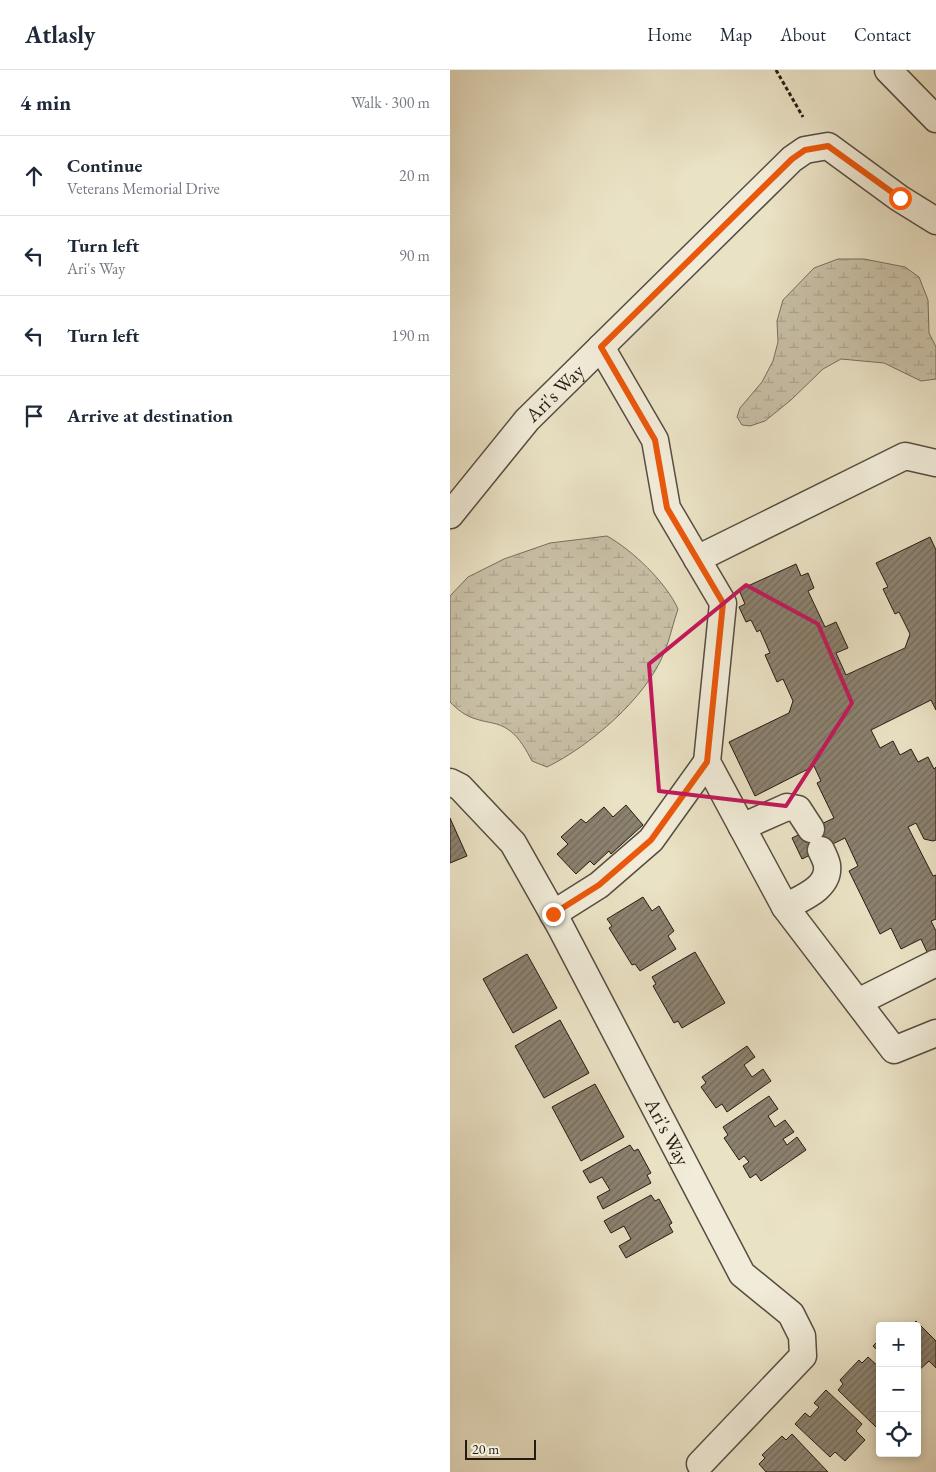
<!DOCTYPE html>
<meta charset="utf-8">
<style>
body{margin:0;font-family:"EB Garamond",serif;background:#f6f6f7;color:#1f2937}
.controls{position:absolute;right:15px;bottom:15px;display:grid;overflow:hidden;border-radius:5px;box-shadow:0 2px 8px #0003}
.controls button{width:45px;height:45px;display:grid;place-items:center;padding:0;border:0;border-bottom:1px solid #e0e1e3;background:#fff;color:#1f2937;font:25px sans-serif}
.scale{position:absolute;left:15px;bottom:12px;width:71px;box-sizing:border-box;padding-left:5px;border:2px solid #261b13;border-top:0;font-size:14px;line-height:18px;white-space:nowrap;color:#261b13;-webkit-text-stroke:4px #f1ecd9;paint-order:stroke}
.stop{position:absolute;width:15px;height:15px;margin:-11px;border:4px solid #ea580c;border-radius:50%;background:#fff}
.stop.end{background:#ea580c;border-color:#fff;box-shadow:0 1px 5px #0008}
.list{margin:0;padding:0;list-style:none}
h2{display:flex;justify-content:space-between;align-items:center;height:65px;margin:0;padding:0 20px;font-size:21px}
h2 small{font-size:16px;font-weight:400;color:#747a83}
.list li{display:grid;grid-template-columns:32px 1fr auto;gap:15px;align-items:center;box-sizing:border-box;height:80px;padding:0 20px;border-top:1px solid #e0e1e3}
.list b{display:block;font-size:19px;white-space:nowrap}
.list p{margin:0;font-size:16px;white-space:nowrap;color:#747a83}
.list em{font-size:16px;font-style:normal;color:#747a83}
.icon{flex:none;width:28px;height:28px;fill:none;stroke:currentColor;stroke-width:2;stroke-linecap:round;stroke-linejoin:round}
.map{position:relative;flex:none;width:486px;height:1402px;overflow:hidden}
header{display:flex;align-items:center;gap:30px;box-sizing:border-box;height:70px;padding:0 25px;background:#fff;border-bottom:1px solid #e0e1e3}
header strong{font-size:24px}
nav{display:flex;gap:28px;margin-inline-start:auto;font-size:18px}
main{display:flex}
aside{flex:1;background:#fff}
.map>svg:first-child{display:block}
</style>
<header>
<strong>Atlasly</strong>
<nav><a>Home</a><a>Map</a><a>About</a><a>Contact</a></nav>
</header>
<main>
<aside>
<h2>4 min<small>Walk · 300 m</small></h2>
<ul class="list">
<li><svg class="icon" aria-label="ahead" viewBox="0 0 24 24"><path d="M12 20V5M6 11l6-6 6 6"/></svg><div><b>Continue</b><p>Veterans Memorial Drive</p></div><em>20 m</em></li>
<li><svg class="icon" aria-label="left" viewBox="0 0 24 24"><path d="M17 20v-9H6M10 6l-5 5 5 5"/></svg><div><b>Turn left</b><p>Ari's Way</p></div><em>90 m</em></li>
<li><svg class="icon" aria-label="left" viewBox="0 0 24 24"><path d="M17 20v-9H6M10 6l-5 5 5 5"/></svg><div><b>Turn left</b></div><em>190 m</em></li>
<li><svg class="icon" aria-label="arrive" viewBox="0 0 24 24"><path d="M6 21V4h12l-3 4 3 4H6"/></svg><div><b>Arrive at destination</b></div></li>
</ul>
</aside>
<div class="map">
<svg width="486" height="1402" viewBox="0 0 486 1402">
<defs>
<pattern id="wetland-marsh" width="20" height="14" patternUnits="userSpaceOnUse" patternTransform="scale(1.25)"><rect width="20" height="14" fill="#c9c0a7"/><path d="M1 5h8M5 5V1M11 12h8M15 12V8" fill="none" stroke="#aca48f"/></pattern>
<pattern id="building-hatch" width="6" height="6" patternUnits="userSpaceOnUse" patternTransform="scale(1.25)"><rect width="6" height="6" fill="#8c8270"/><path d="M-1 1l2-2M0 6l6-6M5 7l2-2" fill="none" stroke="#726a5b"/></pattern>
</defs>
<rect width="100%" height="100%" fill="#eae2c5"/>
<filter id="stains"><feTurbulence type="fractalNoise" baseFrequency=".004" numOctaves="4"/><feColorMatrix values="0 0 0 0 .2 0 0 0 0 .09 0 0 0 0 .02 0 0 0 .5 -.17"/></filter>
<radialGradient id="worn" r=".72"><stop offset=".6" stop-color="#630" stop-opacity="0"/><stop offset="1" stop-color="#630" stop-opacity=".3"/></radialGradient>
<!-- wetland -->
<path fill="url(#wetland-marsh)" stroke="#786e5d" d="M 388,189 L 414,189 L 455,197 L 469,207 L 478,230 L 479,263 L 486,277 L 486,309 L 471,311 L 434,293 L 391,289 L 373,299 L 341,330 L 315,351 L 300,356 L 292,355 L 287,347 L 290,338 L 312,312 L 323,291 L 328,272 L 327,251 L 333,230 L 364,198 Z
M 157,466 C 182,480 216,512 228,539 C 223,553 220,569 214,583 C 196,628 140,676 97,697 L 82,691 C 76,680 70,668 59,660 C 48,652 37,653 26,649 C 15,646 7,639 0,632 L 0,526 L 18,507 L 54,489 L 100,473 Z"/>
<!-- building -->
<path fill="url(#building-hatch)" stroke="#261b13" d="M 480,467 L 486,480 L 486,640 L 481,630 L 421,660 L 430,678 L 443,671 L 450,685 L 461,679 L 468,692 L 478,687 L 484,699 L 486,697 L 486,770 L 483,771 L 474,769 L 466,753 L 458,757 L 483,806 L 486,805 L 486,849 L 481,851 L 486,861 L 486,880 L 478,884 L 471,869 L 451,879 L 441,858 L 430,864 L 399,801 L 408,796 L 395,768 L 352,789 L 342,768 L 384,748 L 367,713 L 371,711 L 364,696 L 305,726 L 279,672 L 339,643 L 343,631 L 333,609 L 327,612 L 315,585 L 320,583 L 310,560 L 307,562 L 301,550 L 296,552 L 289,537 L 295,534 L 289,520 L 346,494 L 351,506 L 358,503 L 364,518 L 358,521 L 375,557 L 386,552 L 398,578 L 386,583 L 396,605 L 455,578 L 460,564 L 449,542 L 445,544 L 433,519 L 438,517 L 426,493 Z
M 176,735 L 193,755 L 161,784 L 159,781 L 144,795 L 140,791 L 126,804 L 107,784 L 118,774 L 111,767 L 131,749 L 136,753 L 154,737 L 163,747 Z
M 0,748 L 17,786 L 0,793 Z
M 193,827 L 202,841 L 209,836 L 224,861 L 218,866 L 226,879 L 190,901 L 185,894 L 182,895 L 159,858 L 162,856 L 157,849 Z
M 245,882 L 275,933 L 232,958 L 228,951 L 224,953 L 203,916 L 206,914 L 202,907 Z
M 77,884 L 107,938 L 63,963 L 33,909 Z
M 110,950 L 139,1003 L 94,1028 L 65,976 Z
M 297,976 L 305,987 L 294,995 L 302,1007 L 313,999 L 321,1011 L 277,1042 L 272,1034 L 266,1038 L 251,1017 L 256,1013 L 252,1007 Z
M 145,1014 L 174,1067 L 131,1091 L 102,1037 Z
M 319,1026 L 328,1039 L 318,1046 L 325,1057 L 335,1050 L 344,1062 L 333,1069 L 337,1075 L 347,1067 L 356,1080 L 311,1111 L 306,1104 L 300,1108 L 293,1096 L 299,1092 L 294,1086 L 289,1090 L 274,1068 L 278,1065 L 273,1057 Z
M 180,1075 L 184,1081 L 188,1079 L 201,1103 L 197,1105 L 201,1113 L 153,1139 L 147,1127 L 160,1120 L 152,1107 L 140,1113 L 133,1101 Z
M 201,1125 L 205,1131 L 209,1129 L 222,1153 L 219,1155 L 223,1162 L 176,1188 L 169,1176 L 181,1169 L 174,1156 L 161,1163 L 154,1151 Z
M 466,1251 L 486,1271 L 486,1298 L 479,1291 L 467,1302 L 467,1256 L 461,1256 Z
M 430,1269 L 430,1283 L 423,1276 Z
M 418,1287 L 430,1298 L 430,1336 L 428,1338 L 430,1340 L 430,1355 L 427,1358 L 388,1320 L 393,1314 L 390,1310 L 409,1290 L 412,1293 Z
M 376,1320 L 412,1354 L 406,1361 L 415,1370 L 395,1391 L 385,1382 L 380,1387 L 345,1354 L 355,1343 L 360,1347 L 369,1337 L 364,1333 Z
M 342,1364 L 378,1402 L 316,1402 L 309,1394 L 315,1388 L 312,1385 L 332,1366 L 336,1370 Z"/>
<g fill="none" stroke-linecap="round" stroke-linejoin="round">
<!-- minor casing -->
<g stroke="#574d40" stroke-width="29">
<g id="minor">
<path d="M 438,0 L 486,49"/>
<path d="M 151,277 L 205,370 L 217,438 L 273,533 L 257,692 L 335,837 L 444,980 L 486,963"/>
<path id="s1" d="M 0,445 L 77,350 L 342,89 L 355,80 L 378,76 L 449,128 L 486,151"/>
<path d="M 247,489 L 455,386 L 486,393"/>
<path id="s2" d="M 0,712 L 10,717 L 63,773 L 110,856 L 292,1204 L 341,1244 L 352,1266 L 353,1286 L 250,1394"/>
<path d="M 292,757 L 337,737 L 348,739 L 361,759"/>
<path d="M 335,837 C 352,828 380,818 377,795 C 376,790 373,784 371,780"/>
<path d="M 103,844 L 149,815 L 201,770 L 257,692"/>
<path d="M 408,932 L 486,893"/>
</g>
</g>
<!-- path -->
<path stroke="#261b13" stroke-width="3" stroke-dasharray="4 2.5" stroke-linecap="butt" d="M 326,0 L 353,47"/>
<!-- minor -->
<use href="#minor" stroke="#f1ecd9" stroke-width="26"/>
</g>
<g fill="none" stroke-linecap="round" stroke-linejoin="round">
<!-- route -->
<path stroke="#ea580c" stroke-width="6" d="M 103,844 L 149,815 L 201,770 L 257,692 L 273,533 L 217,438 L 205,370 L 151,277 L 342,89 L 355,80 L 378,76 L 450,128"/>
</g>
<!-- marked area -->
<path fill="none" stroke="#c2185b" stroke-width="4" stroke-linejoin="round" d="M 296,515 L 368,554 L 402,633 L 336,736 L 209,721 L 199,594 Z"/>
<g text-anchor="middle" stroke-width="4" stroke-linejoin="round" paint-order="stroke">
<!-- street labels -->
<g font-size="20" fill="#261b13" stroke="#f1ecd9">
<text dy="7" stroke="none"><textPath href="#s1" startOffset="161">Ari's Way</textPath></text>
<text dy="7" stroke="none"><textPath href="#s2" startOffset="416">Ari's Way</textPath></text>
</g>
</g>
<rect width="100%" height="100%" filter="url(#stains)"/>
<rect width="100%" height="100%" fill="url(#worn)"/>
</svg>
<div class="controls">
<button>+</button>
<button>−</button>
<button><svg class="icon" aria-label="locate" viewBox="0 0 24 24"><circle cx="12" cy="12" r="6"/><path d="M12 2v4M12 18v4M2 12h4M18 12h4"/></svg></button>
</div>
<div class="scale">20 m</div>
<div class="stop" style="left:450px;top:128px"></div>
<div class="stop end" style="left:103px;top:844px"></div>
</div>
</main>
